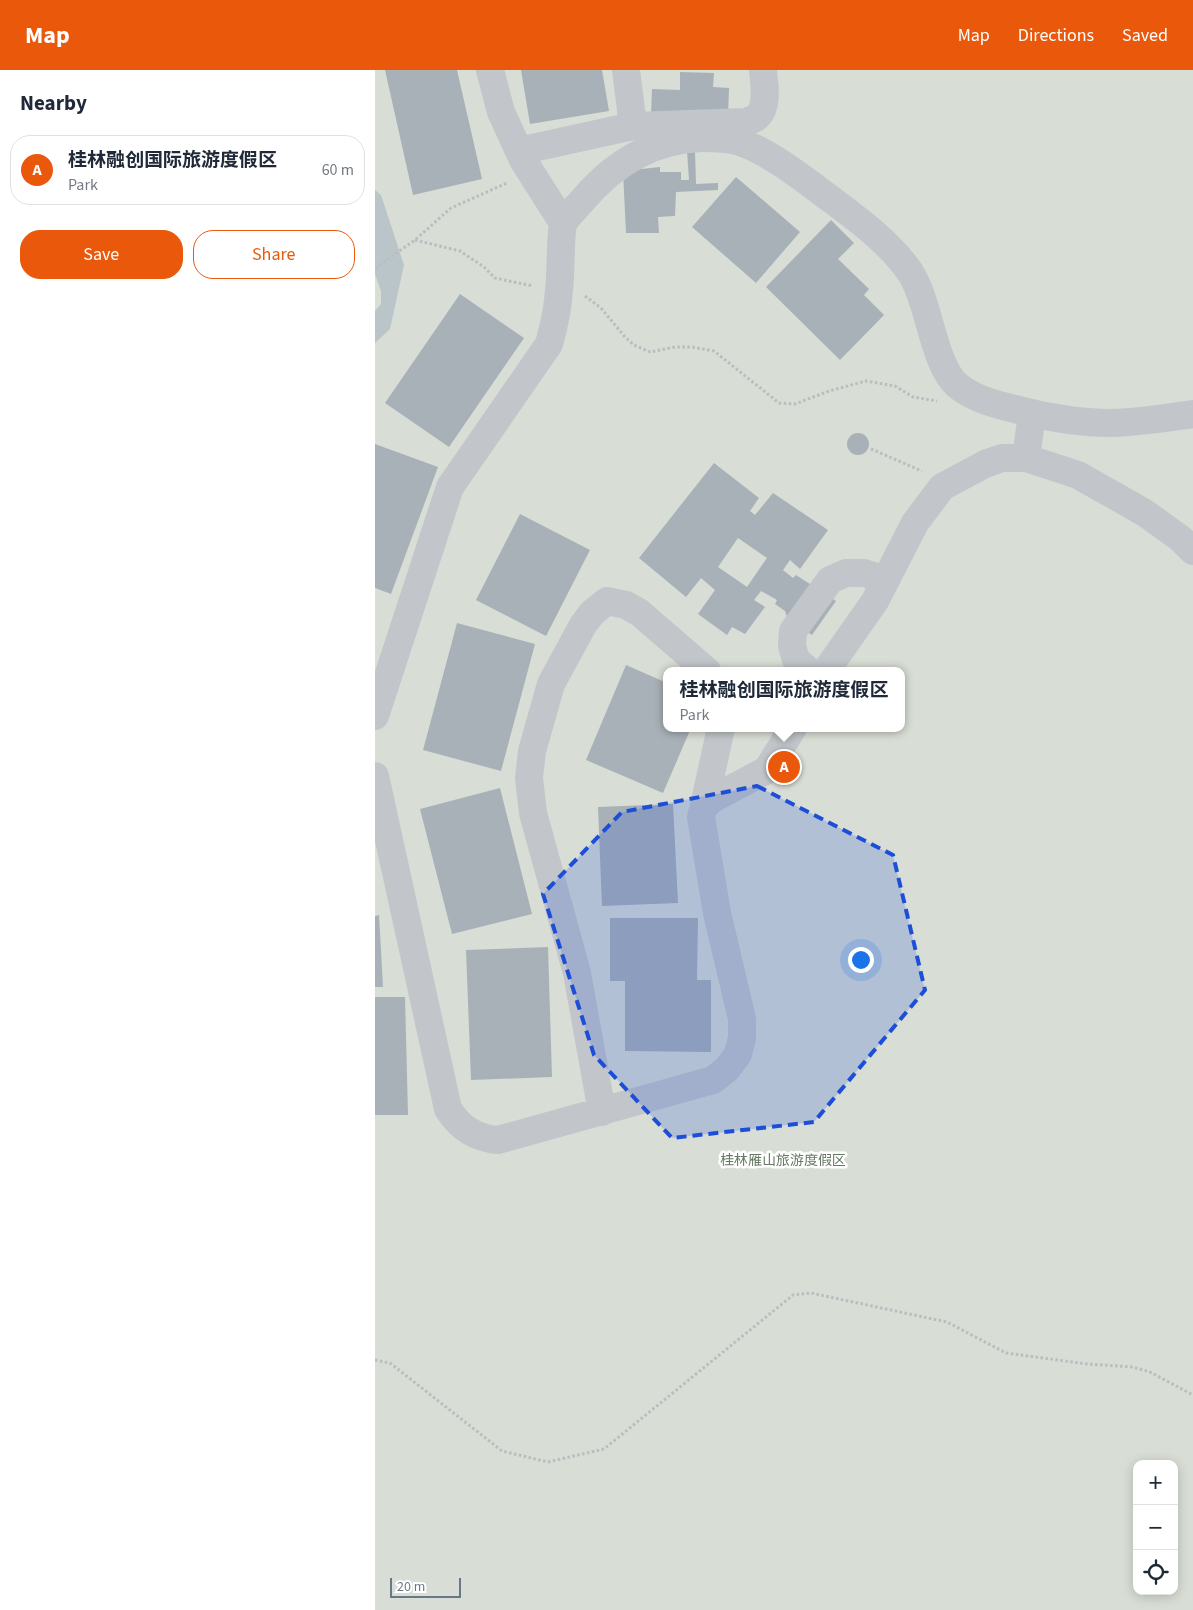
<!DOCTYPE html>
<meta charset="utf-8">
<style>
body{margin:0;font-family:"Source Sans 3","Noto Sans SC",sans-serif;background:#f2f2f3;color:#1f2937}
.controls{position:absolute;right:15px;bottom:15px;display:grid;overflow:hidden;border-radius:10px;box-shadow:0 2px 12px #0003}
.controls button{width:45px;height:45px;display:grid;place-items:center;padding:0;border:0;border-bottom:1px solid #e0e1e3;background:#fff;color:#1f2937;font:25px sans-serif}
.scale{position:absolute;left:15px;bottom:12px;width:71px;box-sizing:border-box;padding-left:5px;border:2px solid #687887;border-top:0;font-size:14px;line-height:18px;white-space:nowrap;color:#687887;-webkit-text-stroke:4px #fff;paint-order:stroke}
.you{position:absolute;left:485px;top:889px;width:18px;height:18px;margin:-12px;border:4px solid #fff;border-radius:50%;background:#1a73e8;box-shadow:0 0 0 8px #1a73e833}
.badge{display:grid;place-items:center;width:32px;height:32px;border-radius:50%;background:#ea580c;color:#fff;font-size:16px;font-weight:700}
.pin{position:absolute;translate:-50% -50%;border:2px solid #fff;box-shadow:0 1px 5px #0006}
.popup{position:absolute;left:288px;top:597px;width:242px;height:65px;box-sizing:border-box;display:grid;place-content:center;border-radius:10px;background:#fff;filter:drop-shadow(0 1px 4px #0005);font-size:16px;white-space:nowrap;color:#747a83}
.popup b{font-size:19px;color:#1f2937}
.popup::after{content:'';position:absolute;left:50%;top:100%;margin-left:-10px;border:10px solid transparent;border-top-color:#fff}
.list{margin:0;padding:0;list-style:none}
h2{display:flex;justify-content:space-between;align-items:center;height:65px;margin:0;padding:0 20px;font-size:21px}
h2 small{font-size:16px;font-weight:400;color:#747a83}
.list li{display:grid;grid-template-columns:32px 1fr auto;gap:15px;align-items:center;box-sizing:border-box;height:70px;margin:0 10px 10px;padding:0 10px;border:1px solid #e0e1e3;border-radius:20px}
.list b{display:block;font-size:19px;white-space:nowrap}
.list p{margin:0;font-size:16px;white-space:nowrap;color:#747a83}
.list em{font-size:16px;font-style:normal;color:#747a83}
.actions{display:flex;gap:10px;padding:15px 20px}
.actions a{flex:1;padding:11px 0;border:1px solid #ea580c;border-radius:20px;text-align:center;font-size:18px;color:#ea580c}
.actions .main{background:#ea580c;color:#fff}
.icon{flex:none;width:28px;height:28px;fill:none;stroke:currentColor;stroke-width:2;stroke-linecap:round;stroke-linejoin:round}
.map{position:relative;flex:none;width:818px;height:1540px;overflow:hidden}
header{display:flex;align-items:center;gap:30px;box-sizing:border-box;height:70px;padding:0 25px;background:#ea580c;color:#fff}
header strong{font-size:24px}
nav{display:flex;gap:28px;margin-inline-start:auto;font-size:18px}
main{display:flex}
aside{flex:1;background:#fff}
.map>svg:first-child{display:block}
</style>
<header>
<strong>Map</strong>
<nav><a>Map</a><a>Directions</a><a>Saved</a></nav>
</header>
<main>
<aside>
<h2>Nearby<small></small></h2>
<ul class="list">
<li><span class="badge">A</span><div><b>桂林融创国际旅游度假区</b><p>Park</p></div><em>60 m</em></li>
</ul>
<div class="actions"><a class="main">Save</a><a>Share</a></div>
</aside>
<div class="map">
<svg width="818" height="1540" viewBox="0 0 818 1540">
<rect width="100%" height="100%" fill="#f8f9f6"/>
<!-- green -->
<path fill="#d8ddd5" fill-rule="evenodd" d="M 0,0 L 818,0 L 818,1540 L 0,1540 ZM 292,601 L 526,601 L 526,658 L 292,658 ZM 762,1394 L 799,1394 L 799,1521 L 762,1521 Z"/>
<!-- water -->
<path fill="#bac5ca" d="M 0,120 L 6,125 L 29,195 L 15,259 L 0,273 L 0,241 L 6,234 L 6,221 L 0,204 Z"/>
<!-- building -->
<path fill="#a8b1b7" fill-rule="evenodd" d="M 10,0 L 82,0 L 107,109 L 38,125 Z
M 146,0 L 227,0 L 234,41 L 155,54 Z
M 305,2 L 339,3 L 338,17 L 354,18 L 353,47 L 276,45 L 277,19 L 305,20 Z
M 312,81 L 320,81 L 321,114 L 343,113 L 343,120 L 301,122 L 300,146 L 283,147 L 284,163 L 251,163 L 248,101 L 285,97 L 285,102 L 306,102 L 306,110 L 314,110 Z
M 361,107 L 425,162 L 381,213 L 317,157 Z
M 456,150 L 479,173 L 463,189 L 494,219 L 489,225 L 509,245 L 465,290 L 391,217 Z
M 85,224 L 149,268 L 74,377 L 10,333 Z
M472 374a11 11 0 1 1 22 0a11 11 0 1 1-22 0Z
M 0,374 L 63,397 L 16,524 L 0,518 Z
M 339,393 L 384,428 L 375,441 L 380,445 L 398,423 L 453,460 L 425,499 L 415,490 L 408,500 L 418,508 L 421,505 L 461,531 L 437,565 L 412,547 L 410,541 L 400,534 L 402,530 L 386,521 L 379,530 L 390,537 L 370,564 L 357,557 L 352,565 L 323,544 L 340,520 L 326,508 L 311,527 L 264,488 ZM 363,468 L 392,488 L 372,517 L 343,497 Z
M 145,444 L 215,480 L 171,566 L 101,530 Z
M 82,553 L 160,574 L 126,701 L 48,680 Z
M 251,595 L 292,613 L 292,658 L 316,658 L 288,723 L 211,690 Z
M 125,718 L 157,844 L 77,864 L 45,739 Z
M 298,734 L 303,833 L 227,836 L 223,737 Z
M 4,845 L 8,917 L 0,917 L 0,846 Z
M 235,848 L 323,848 L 322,910 L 336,910 L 336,982 L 250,981 L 250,911 L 235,911 Z
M 173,877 L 177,1007 L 96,1010 L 91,880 Z
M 0,927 L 30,927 L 33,1045 L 0,1045 Z"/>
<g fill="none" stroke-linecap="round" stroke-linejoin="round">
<!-- path -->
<path stroke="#babdc0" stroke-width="3" stroke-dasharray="2.5 2.5" stroke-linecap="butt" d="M 40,170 L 85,181 L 109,197 L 120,208 L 158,216
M 0,198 L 40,170 L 76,138 L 132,113
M 210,226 L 226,238 L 250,267 L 259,275 L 275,282 L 300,277 L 317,277 L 339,281 L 404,333 L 420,334 L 454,321 L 491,311 L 520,316 L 538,327 L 562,331
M 496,379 L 547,401
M 0,1290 L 15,1293 L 127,1381 L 173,1392 L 229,1379 L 418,1225 L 436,1223 L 572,1252 L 631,1283 L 712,1294 L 758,1297 L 775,1302 L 818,1325"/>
<!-- minor -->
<path stroke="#c2c6ca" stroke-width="28" d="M 115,0 L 126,42 L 148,90 L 188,153
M 251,0 L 258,56
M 144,81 L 258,56 L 371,52 C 374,50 380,49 382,47 C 394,36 389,14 388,0
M 651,388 L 657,344
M 434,601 L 421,590 L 417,576 L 418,561 L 455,510 L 471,503 L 489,503 L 511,510
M 451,601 L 500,531 L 540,453 L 567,417 L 610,394 L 627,388 L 651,388 L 703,405 L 770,443 L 806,469 L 818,481
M 0,646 L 75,417 L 174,274 C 179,256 183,239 184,220 C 186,208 185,160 189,152 C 193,145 201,138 207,131 C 238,94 278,69 328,68 C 341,68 353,68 365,72 C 395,82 431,111 457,130 C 485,151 515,173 535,202 C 555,233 558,294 582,315 C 597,328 618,334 636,338 C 669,347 702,353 736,353 C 763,352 791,348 818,344
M 0,706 L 73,1039 C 85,1058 100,1068 123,1070 L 338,1010 L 352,999 L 363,984 L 367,968 L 367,949 L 342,843 L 326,747 L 329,736 L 339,728 L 392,700 L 418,658
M 329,736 L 346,658
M 227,1042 L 202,903 L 158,743 L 154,708 L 157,681 L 176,614 L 208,555 L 217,543 L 232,531 L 251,535 L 265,543 L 332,601"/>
</g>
<!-- marked area -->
<path fill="#1d4ed8" fill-opacity="0.2" stroke="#1d4ed8" stroke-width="4" stroke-dasharray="10 6" stroke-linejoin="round" d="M 382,716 L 518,785 L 550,920 L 439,1052 L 297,1068 L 219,985 L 168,824 L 247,742 Z"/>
<g text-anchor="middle" stroke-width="5" stroke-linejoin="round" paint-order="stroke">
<!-- park labels -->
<g font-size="14" fill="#667962" stroke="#fff">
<text x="408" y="1095">桂林雁山旅游度假区</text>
</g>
</g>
</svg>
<div class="controls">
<button>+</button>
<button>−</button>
<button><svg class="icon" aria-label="locate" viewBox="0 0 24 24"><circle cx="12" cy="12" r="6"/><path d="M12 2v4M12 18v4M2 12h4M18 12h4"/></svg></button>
</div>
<div class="scale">20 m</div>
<div class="you"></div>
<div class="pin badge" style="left:409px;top:697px">A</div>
<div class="popup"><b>桂林融创国际旅游度假区</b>Park</div>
</div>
</main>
